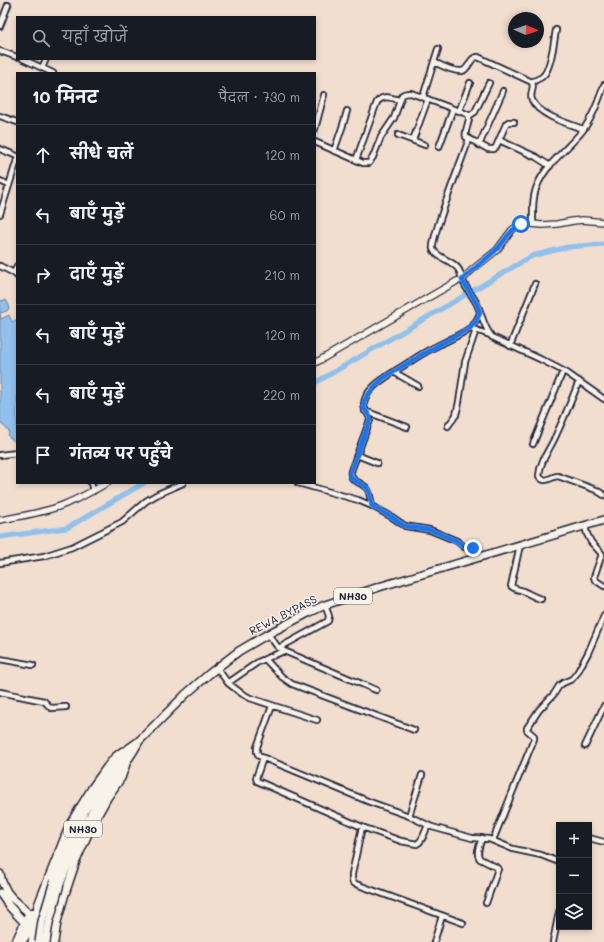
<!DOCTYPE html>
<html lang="hi">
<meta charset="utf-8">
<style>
body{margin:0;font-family:Mali,"Playpen Sans Deva",sans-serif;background:#20242c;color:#f1f3f6}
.controls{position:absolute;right:12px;bottom:12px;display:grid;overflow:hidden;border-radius:0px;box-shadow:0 2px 6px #0003}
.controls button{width:36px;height:36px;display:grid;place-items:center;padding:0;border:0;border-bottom:1px solid #363941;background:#171b24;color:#f1f3f6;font:20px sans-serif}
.compass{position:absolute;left:508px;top:12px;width:36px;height:36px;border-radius:50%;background:#171b24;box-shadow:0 2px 6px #0003;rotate:92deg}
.stop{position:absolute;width:12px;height:12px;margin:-9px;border:3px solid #1a73e8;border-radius:50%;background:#fff}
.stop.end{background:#1a73e8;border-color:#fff;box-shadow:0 1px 4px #0008}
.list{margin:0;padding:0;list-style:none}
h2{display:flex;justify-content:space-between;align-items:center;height:52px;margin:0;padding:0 16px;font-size:17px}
h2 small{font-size:13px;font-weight:400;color:#9ea1a6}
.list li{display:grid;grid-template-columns:26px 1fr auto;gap:12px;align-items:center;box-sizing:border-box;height:60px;padding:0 16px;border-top:1px solid #363941}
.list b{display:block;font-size:15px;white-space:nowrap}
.list em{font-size:13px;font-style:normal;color:#9ea1a6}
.icon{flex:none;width:22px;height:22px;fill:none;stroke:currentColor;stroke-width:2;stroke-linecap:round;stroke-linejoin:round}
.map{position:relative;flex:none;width:604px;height:942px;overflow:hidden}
.search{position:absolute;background:#171b24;box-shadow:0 2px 6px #0003;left:16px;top:16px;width:300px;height:44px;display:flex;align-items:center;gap:10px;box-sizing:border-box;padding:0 14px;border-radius:0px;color:#9ea1a6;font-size:15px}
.panel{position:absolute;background:#171b24;box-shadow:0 2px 6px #0003;left:16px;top:72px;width:300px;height:412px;border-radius:0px}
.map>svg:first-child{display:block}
</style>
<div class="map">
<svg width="604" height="942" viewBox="0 0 604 942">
<rect width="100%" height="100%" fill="#f1decf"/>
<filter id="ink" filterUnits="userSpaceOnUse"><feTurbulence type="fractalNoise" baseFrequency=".025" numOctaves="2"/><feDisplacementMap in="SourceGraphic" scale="8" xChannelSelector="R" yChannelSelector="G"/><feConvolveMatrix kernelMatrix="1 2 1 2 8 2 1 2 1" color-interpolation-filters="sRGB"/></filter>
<g filter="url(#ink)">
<!-- water -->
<path fill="#90c0eb" stroke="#6481a5" d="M 6,300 L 10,307 L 7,311 L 0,313 L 1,319 L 9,315 L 12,322 L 17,319 L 17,441 L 15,442 L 8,436 L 9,431 L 0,423 L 0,301 Z"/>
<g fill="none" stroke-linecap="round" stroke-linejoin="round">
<!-- canal -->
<path stroke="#90c0eb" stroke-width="5" d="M 315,383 L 532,256 L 568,247 L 604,244
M 0,537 L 67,528 L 144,483"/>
<!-- minor casing -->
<g stroke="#22223b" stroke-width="8">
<path id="minor" d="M 0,26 L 8,5
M 0,51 L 17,57
M 23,59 L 53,73
M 434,62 C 440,65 455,72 462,71 C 470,69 469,57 478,57 L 532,82 C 535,89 529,93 532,100 C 538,115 569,124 583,129
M 42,68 L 46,59
M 532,82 C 535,80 540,79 543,76 C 551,69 554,41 556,30
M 423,97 L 438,49
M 459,111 L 470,83
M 0,116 L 17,122
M 469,116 L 475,112 L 489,83
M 315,129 L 324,95
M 398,135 L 425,145
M 469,139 C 464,154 430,239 433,249 C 436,258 456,261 460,272 C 461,275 461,278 463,281 C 466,289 473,296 477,304 C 482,315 484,328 492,337 L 540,359 L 567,373 L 604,399
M 413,140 L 428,99
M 499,140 L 536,157 L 550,166
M 315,142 L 363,163 L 369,163 L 373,157 L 381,137 L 394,118 L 402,95 C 405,93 407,93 411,93 L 467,114 L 469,116 C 470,123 464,130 466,137 L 488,149 L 494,149 L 496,147 L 506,124 L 508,122 L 514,122
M 479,145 L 503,91
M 439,147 L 453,109
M 0,149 L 17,156
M 334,151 L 343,125 L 347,111
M 356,160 L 377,102 C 384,94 391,98 400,100
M 0,181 L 9,185
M 0,214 L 17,160
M 533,224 C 533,211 532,196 538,184 C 547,163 569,148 583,130 C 593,117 599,100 604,85
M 0,266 L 14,273 L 17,276
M 14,273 L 17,266
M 473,329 L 490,335
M 510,346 L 535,284
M 394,372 L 418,386
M 579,381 C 572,399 565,416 557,433 C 551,448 540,460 539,476 C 545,485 551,476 558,476 L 596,490 L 604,495
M 365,411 L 407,427
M 448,426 L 456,415 L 459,402 L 465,362 L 476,330
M 533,444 L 563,371
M 0,455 L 17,453
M 357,455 L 377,463
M 91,483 L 93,491
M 298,483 L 358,500 L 372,506 L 392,517 L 405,526 L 430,530 L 457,541 L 464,547 L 471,547 L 473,549 L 477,557
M 372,506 C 371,501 370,494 368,490 C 363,481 349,483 351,471 L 370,420 C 370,414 363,410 364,404 C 365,389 385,378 395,371 C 407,364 418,356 429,350 C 442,343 459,336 470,328 C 475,324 478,318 480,313
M 585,526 L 587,534 L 591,542 L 602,554 L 594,577 L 595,580 L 604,586
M 520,545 L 511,586 C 515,590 519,589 523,591 C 530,594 533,597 541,599
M 0,563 L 44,556 L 72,547 L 122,522 L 146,501 L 158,494 L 183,483
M 268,634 L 277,646 L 284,651 L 376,690
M 279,648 L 328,621 L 329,616 L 325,605
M 0,659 L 33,665
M 265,659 L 282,677 L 292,684 L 414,730
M 217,668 L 228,683 L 241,693 L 250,698 L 317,720
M 228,683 L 258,662 L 284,651
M 0,692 L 44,701 L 51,708 L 66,707
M 272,706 L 257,747 L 257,752 L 259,756 L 370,802 L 409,816 L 432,827 L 472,838 L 489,839 L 513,849 L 541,855 L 559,862
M 585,746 L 604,706
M 263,758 L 256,778 L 257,781 L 362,827 L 401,841 L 417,844 C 423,841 425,831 428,825
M 409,816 L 422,775
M 362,827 L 352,874 L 352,879 L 353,883 L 463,923
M 482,838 C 480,845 475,853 480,859 L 496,867 L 498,869 L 486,903
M 589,838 L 604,842
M 493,840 L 534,739 L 534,736 L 527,730 L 527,728 L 539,710 L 554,694 L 559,686 L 563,683 L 572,679 L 577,673 L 588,653 L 604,616
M 434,942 L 442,916
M 553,942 L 559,912"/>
</g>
<!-- tertiary casing -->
<g stroke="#22223b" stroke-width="8">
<path id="tertiary" d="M 315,363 L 457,281 L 462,280 L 472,270 L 497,250 L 512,230 L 517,226 L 521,223 L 542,225 L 557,224 L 573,221 L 583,220 L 604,222
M 0,520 C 21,516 43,513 63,505 C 78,499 93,491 107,483"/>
</g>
<!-- primary casing -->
<g stroke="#22223b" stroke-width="10">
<path id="primary" d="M 0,874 L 2,882 L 7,892 L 12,898 L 29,913 L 32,927
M 0,893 L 10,907 L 24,922 L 28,932"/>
</g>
<!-- trunk casing -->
<g stroke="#22223b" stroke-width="10">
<path id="trunk" d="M 54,881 L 75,831 L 85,810 L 96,793 L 118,762 L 129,748 L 139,741 L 186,694 L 209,674 L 239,651 L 268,634 L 308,613 L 325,605 L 382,586 L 604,520
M 60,884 C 71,854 84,826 100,798 C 112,779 128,763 138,743
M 14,942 L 17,939 L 29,913 L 37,912 L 40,912
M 22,942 L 28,932 L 34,926
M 32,942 L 38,905 L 70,824 L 92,788 L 107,767 L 115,757 L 123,751
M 54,942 L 57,922 L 64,897 L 76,861 L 91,827 L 107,798 L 121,778 L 128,758"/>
</g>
<!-- minor -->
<use href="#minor" stroke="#f7f3e8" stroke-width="4.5"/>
<!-- tertiary -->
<use href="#tertiary" stroke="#f7f3e8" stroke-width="5.5"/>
<!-- primary -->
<use href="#primary" stroke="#f7f3e8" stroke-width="7"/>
<!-- trunk -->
<use href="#trunk" stroke="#f7f3e8" stroke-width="7"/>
<!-- trunk-bridge casing -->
<g stroke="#22223b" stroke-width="10" stroke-linecap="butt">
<path id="trunk-bridge" d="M 39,942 L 42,921 L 54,881
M 46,942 L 49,923 L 60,884"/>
</g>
<!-- trunk-bridge -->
<use href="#trunk-bridge" stroke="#f7f3e8" stroke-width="7"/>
</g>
</g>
<g fill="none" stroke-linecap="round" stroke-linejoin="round" filter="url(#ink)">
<!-- route -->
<path stroke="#1a73e8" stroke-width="5" d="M 473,548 L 471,547 L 464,547 L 457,541 L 430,530 L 404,526 L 392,517 L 372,506 L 369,492 L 366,487 L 351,478 L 350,473 L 370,420 L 370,417 L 364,408 L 364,402 L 367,396 L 375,386 L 384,378 L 421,355 L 470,328 L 476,321 L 480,313 L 477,304 L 462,280 C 473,269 484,261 495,251 C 505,242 509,230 521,224"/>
</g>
<g text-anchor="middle" stroke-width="3" stroke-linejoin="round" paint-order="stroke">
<!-- shield labels -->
<g fill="#f7f3e8" stroke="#62616f" stroke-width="1">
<rect x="334" y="588" width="38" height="16" rx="3"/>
<rect x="64" y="821" width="38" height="16" rx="3"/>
</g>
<g font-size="10" font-weight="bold" fill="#22223b">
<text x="353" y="600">NH30</text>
<text x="83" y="833">NH30</text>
</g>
<!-- street labels -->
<g font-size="11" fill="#22223b" stroke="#f7f3e8">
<text transform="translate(283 615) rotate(-27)" y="4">REWA BYPASS</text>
</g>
</g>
</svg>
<div class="controls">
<button>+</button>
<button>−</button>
<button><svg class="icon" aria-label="layers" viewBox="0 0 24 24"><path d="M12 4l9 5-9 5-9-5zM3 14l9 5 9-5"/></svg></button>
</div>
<svg class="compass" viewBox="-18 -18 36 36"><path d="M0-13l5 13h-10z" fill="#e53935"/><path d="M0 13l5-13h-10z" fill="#9ea1a6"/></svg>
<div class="stop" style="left:521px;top:224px"></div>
<div class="stop end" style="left:473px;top:548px"></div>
<div class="search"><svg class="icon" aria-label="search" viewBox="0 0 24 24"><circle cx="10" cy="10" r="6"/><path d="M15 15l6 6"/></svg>यहाँ खोजें</div>
<section class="panel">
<h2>10 मिनट<small>पैदल · 730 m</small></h2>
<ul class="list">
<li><svg class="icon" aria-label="ahead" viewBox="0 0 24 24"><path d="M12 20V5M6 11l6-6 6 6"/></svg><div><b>सीधे चलें</b></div><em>120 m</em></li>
<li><svg class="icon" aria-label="left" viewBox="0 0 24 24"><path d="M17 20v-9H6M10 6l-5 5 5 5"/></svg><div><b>बाएँ मुड़ें</b></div><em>60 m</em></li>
<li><svg class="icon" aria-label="right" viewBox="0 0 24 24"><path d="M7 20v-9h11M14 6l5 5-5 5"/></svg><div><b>दाएँ मुड़ें</b></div><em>210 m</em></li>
<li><svg class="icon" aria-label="left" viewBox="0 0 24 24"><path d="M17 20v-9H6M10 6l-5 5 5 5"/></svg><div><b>बाएँ मुड़ें</b></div><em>120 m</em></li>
<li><svg class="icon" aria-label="left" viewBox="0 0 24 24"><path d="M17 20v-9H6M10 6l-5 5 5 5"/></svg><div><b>बाएँ मुड़ें</b></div><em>220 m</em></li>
<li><svg class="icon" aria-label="arrive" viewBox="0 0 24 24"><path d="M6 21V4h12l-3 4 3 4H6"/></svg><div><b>गंतव्य पर पहुँचे</b></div></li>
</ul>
</section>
</div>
